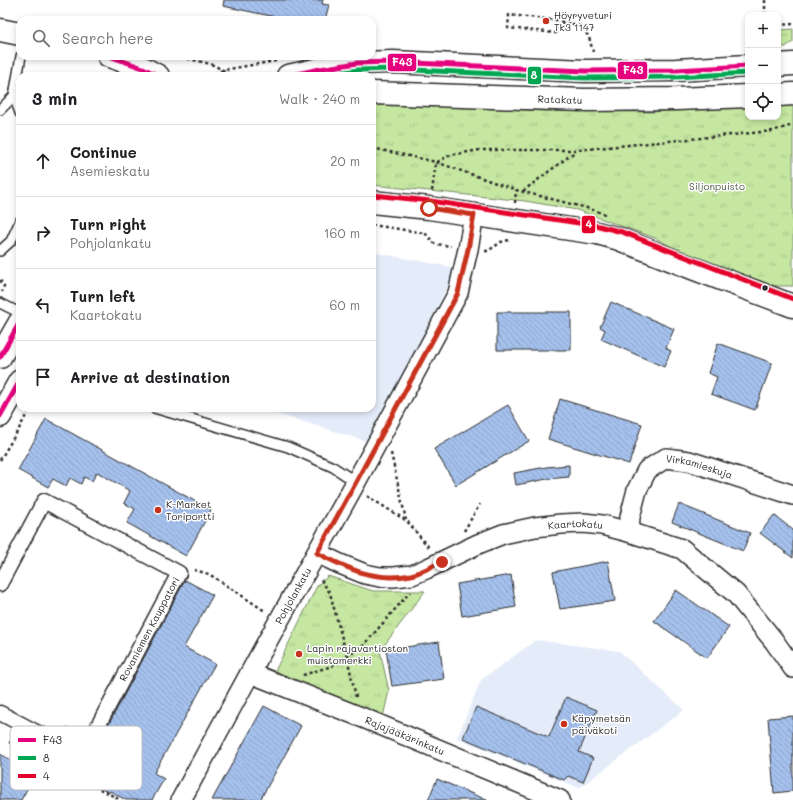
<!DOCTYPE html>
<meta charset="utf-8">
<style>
body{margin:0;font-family:Mali,sans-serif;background:#f6f6f6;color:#202124}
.controls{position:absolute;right:12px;top:12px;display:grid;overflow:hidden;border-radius:8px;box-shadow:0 2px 6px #0003}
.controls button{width:36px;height:36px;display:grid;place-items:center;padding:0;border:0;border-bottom:1px solid #e0e0e0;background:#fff;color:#202124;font:20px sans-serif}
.stop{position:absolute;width:12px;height:12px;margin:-9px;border:3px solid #c8321e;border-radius:50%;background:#fff}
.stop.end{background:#c8321e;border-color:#fff;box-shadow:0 1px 4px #0008}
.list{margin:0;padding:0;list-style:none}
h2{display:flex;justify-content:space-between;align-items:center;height:52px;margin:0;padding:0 16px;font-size:17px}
h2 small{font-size:13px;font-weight:400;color:#757577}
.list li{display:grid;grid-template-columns:26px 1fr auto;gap:12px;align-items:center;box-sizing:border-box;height:72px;padding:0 16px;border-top:1px solid #e0e0e0}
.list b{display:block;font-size:15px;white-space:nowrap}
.list p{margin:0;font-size:13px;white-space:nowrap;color:#757577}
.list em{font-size:13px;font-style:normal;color:#757577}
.icon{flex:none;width:22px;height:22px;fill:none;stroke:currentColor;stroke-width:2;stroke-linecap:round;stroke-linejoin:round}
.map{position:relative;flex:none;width:793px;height:800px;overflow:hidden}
.search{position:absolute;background:#fff;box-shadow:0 2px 6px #0003;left:16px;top:16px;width:360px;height:44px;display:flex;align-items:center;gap:10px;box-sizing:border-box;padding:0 14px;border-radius:12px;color:#757577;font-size:15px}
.panel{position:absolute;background:#fff;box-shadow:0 2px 6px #0003;left:16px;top:72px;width:360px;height:340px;border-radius:12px}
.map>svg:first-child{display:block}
</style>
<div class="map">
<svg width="793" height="800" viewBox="0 0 793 800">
<defs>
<pattern id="grass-tufts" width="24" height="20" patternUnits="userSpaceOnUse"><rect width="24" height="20" fill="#c5e7a1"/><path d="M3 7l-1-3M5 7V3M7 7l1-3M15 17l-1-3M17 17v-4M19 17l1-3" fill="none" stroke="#a9c68b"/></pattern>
<pattern id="building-back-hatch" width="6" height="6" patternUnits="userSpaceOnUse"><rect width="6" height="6" fill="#a4c0ec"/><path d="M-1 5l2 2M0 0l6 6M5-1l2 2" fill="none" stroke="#8da5cb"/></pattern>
</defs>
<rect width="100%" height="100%" fill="#fff"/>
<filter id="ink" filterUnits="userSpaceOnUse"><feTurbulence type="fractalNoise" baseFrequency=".025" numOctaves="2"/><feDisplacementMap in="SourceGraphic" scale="8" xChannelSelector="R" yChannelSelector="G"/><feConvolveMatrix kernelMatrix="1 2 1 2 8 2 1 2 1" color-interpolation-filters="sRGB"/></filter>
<g filter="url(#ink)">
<!-- built -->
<path fill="#e4ecf9" d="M 372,252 L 456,268 L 372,443 L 258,408 L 372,408 Z
M 536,640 L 619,651 L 684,710 L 579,788 L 457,738 L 481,680 Z"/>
<!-- grass -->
<path fill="url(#grass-tufts)" stroke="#788966" d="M 793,29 L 793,42 L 785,47 L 778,47 L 778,30 Z
M 793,103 L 793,286 L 772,286 L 737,277 L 692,258 L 655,238 L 577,210 L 525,201 L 372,185 L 372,105 L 445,106 L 543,111 L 650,112 L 748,106 L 748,117 L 778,117 L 778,104 Z
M 328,576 L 373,591 L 425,591 L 380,651 L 389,691 L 383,717 L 275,671 L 317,586 Z"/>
<!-- building -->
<path fill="url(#building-back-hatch)" stroke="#2b2b2b" d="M 224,0 L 323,0 L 322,4 L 329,5 L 325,20 L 290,20 L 223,6 Z
M 611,302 L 674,329 L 666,348 L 671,351 L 664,367 L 601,339 L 605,330 L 600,327 Z
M 497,312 L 571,312 L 571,350 L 497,350 Z
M 718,343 L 772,363 L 755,410 L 711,394 L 717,377 L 708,373 Z
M 560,399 L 642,424 L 629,464 L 548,439 Z
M 508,405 L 529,441 L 456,485 L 434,449 Z
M 46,419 L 211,510 L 186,556 L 127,523 L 135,509 L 124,503 L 130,491 L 97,472 L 92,481 L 84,477 L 81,484 L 70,478 L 66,486 L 53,479 L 48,487 L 18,470 Z
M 569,465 L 569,477 L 547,479 L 516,485 L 514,473 L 546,467 Z
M 679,504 L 750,533 L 743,551 L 672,522 Z
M 774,515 L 793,530 L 793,558 L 760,533 Z
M 608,561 L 615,601 L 560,609 L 553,572 Z
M 511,575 L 516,607 L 462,616 L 457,584 Z
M 185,580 L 213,595 L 184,647 L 215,664 L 154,773 L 164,779 L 152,800 L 126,800 L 110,791 L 109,793 L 80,777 L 104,735 L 103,735 Z
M 676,590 L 729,627 L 707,658 L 654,621 Z
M 439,642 L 444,679 L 392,686 L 386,650 Z
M 566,697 L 597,710 L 579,752 L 593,758 L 583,782 L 568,776 L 564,780 L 463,738 L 476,707 L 549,737 Z
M 264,706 L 301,726 L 260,800 L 212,800 Z
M 793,716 L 793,786 L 792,786 L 792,791 L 774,793 L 768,718 Z
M 0,754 L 36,773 L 21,800 L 0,800 Z
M 437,779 L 487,800 L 428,800 Z"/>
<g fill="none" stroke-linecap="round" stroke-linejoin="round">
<!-- service casing -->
<g stroke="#2b2b2b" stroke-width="12">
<path id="service" d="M 0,110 L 14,96
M 20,113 L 14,96 L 21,56
M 0,251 L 11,241 L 20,221
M 0,303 L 20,313
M 154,408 L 288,447 L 333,467 L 356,482"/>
</g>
<!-- pedestrian casing -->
<g stroke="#2b2b2b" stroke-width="17">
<path id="pedestrian" d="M 0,584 L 44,501 L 179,573 L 82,756 L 0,713"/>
</g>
<!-- minor casing -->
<g stroke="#2b2b2b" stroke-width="22">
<g id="minor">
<path id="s1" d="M 629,532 L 630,517 L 637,490 L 647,470 L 666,458 L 689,461 L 793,495"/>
<path id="s2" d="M 317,553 L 340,564 L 365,574 L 380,577 L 394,577 L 412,575 L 426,569 L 478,544 L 503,534 L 535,527 L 561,524 L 583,523 L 602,525 L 629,532 L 682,549 L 736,594 L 774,641 L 793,668"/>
<path id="s3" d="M 250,673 L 361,717 L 560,800"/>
<path id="s4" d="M 181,800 L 262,651 L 356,482 L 458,293 L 468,249 L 474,215"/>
</g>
</g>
<!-- tertiary casing -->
<g stroke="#2b2b2b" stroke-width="25">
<path id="tertiary" d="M 372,202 L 429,208 L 597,233 L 619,239 L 695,269 L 793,306"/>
</g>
<!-- secondary casing -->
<g stroke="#2b2b2b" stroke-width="25">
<g id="secondary">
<path d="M 0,30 L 20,34"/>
<path d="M 109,56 L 143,68 L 158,76"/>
<path d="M 778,65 L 793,64"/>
<path d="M 288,76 L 320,69 L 357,63 L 393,62 L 585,71 L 676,70 L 748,66"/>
<path id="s5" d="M 372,93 L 584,100 L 677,99 L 748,96"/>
<path d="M 778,95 L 793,94"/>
<path d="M 0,357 L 20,322"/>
<path d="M 0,416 L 20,381"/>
</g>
</g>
<!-- path -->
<path stroke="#2b2b2b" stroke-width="2.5" stroke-dasharray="3 3" stroke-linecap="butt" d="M 765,0 L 765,15
M 563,22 L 556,33 L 508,28 L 509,15 L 556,20 L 581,26 L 589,37 L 593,52
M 778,25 L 793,24
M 176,56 L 211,64 L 223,70 L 232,76
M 209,76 L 223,70 L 276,61
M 372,148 L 436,162 L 516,190 L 587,208 L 605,214
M 437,162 L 451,155 L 480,150 L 577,150 L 772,131 L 793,125
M 432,191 L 436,162
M 523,191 L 576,151
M 515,203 L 516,190
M 372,225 L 425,233 L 435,244 L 451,246
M 485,251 L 488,251 L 501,242 L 509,240
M 0,280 L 4,286 L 2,292
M 391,453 L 406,520
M 0,460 L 20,427 L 30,408
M 367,496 L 407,521 L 430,549
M 464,531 L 480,504
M 194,570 L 209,574 L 265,611
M 321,580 L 330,593 L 347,657 L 356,697
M 303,675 L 332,666 L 363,646 L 410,592
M 67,727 L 68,733
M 9,742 L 121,800"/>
<!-- service -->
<use href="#service" stroke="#fff" stroke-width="9"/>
<!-- pedestrian -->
<use href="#pedestrian" stroke="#fff" stroke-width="14"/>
<!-- minor -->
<use href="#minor" stroke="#fff" stroke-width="19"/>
<!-- tertiary -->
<use href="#tertiary" stroke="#fff" stroke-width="22"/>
<!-- secondary -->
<use href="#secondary" stroke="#fff" stroke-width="22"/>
<!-- bus-1 casing -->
<g stroke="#fff" stroke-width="8">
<path id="bus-1" d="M 109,56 L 143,68 L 158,76
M 288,76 L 320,69 L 357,63 L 393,62 L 585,71 L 676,70 L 748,66
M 0,357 L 20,322
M 0,416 L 20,381"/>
</g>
<!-- bus-2 casing -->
<g stroke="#fff" stroke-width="8">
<path id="bus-2" d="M 321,76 L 358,70 L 393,69 L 585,78 L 676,77 L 748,73"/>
</g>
<!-- bus-3 casing -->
<g stroke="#fff" stroke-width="8">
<path id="bus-3" d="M 373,195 L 430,201 L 599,226 L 622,232 L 793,299"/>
</g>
<!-- bus-1 -->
<use href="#bus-1" stroke="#e5007d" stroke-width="5"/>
<!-- bus-2 -->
<use href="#bus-2" stroke="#00a651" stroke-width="5"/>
<!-- bus-3 -->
<use href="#bus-3" stroke="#e4002b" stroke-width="5"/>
</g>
</g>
<g fill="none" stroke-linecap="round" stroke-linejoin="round" filter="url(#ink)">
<!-- route -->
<path stroke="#c8321e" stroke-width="5" d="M 429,208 L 474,215 L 468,249 L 458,293 L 356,482 L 317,553 C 348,569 375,582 411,575 C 422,572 432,566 442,562"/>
</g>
<!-- markers -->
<g fill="#c8321e" stroke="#fff" stroke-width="1.5">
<circle cx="546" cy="21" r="4"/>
<circle cx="158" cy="510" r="4"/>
<circle cx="299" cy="654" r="4"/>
<circle cx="564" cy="724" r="4"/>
</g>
<circle fill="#2b2b2b" stroke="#fff" stroke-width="1.5" cx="765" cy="288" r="3.5"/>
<g text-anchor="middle" stroke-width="3" stroke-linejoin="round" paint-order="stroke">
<!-- poi labels -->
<g font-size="10" fill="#2b2b2b" stroke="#fff" text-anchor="start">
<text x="554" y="19">Höyryveturi<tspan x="554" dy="12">Tk3 1147</tspan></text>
<text x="166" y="508">K-Market<tspan x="166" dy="12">Toriportti</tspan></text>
<text x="307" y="652">Lapin rajavartioston<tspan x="307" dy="12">muistomerkki</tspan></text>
<text x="572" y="722">Käpymetsän<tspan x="572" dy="12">päiväkoti</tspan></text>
</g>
<!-- street labels -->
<g font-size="10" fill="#2b2b2b" stroke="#fff">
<text dy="4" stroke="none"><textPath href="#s5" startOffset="188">Ratakatu</textPath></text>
<text dy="4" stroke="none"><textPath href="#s1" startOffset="122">Virkamieskuja</textPath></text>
<text dy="4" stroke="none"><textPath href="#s2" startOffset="273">Kaartokatu</textPath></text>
<text dy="4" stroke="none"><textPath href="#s4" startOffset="233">Pohjolankatu</textPath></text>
<text transform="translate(149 629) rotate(-62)" y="4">Rovaniemen Kauppatori</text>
<text dy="4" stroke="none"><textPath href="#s3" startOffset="167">Rajajääkärinkatu</textPath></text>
</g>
<!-- park labels -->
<g font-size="10" fill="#525a48" stroke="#fff">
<text x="717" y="190">Siljonpuisto</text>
</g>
</g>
<!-- legend -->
<rect x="10" y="726" width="132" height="64" rx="6" fill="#fff" stroke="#bfbfbf" stroke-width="1"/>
<rect x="18" y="738" width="18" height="4" fill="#e5007d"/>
<rect x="18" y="756" width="18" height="4" fill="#00a651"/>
<rect x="18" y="774" width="18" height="4" fill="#e4002b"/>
<g font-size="11" fill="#2b2b2b">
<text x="43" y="744">F43</text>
<text x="43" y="762">8</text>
<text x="43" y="780">4</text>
</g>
<g stroke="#fff" stroke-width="1.5">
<rect x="387" y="53" width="30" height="19" rx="4" fill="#e5007d"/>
<rect x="617" y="61" width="31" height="19" rx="4" fill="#e5007d"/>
<rect x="527" y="66" width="15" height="19" rx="4" fill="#00a651"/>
<rect x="581" y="215" width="15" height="19" rx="4" fill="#e4002b"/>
</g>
<g font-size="11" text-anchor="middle" font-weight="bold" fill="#fff">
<text x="402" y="66">F43</text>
<text x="633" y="74">F43</text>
<text x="534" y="79">8</text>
<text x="589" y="228">4</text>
</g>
</svg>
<div class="controls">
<button>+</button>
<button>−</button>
<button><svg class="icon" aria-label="locate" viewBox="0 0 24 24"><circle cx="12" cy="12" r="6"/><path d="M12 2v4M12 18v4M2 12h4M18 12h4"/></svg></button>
</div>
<div class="stop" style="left:429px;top:208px"></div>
<div class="stop end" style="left:442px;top:562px"></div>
<div class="search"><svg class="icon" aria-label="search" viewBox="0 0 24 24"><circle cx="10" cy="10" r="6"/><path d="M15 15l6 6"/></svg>Search here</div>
<section class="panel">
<h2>3 min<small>Walk · 240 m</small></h2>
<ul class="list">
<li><svg class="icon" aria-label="ahead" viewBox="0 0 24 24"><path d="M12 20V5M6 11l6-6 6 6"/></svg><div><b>Continue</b><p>Asemieskatu</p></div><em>20 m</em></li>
<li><svg class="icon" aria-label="right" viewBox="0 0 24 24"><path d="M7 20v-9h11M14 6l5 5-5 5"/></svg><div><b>Turn right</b><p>Pohjolankatu</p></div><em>160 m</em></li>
<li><svg class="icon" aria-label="left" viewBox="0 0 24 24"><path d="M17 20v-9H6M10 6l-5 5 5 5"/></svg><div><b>Turn left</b><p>Kaartokatu</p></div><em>60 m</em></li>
<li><svg class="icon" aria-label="arrive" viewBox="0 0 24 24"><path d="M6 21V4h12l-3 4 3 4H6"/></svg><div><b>Arrive at destination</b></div></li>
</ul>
</section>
</div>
